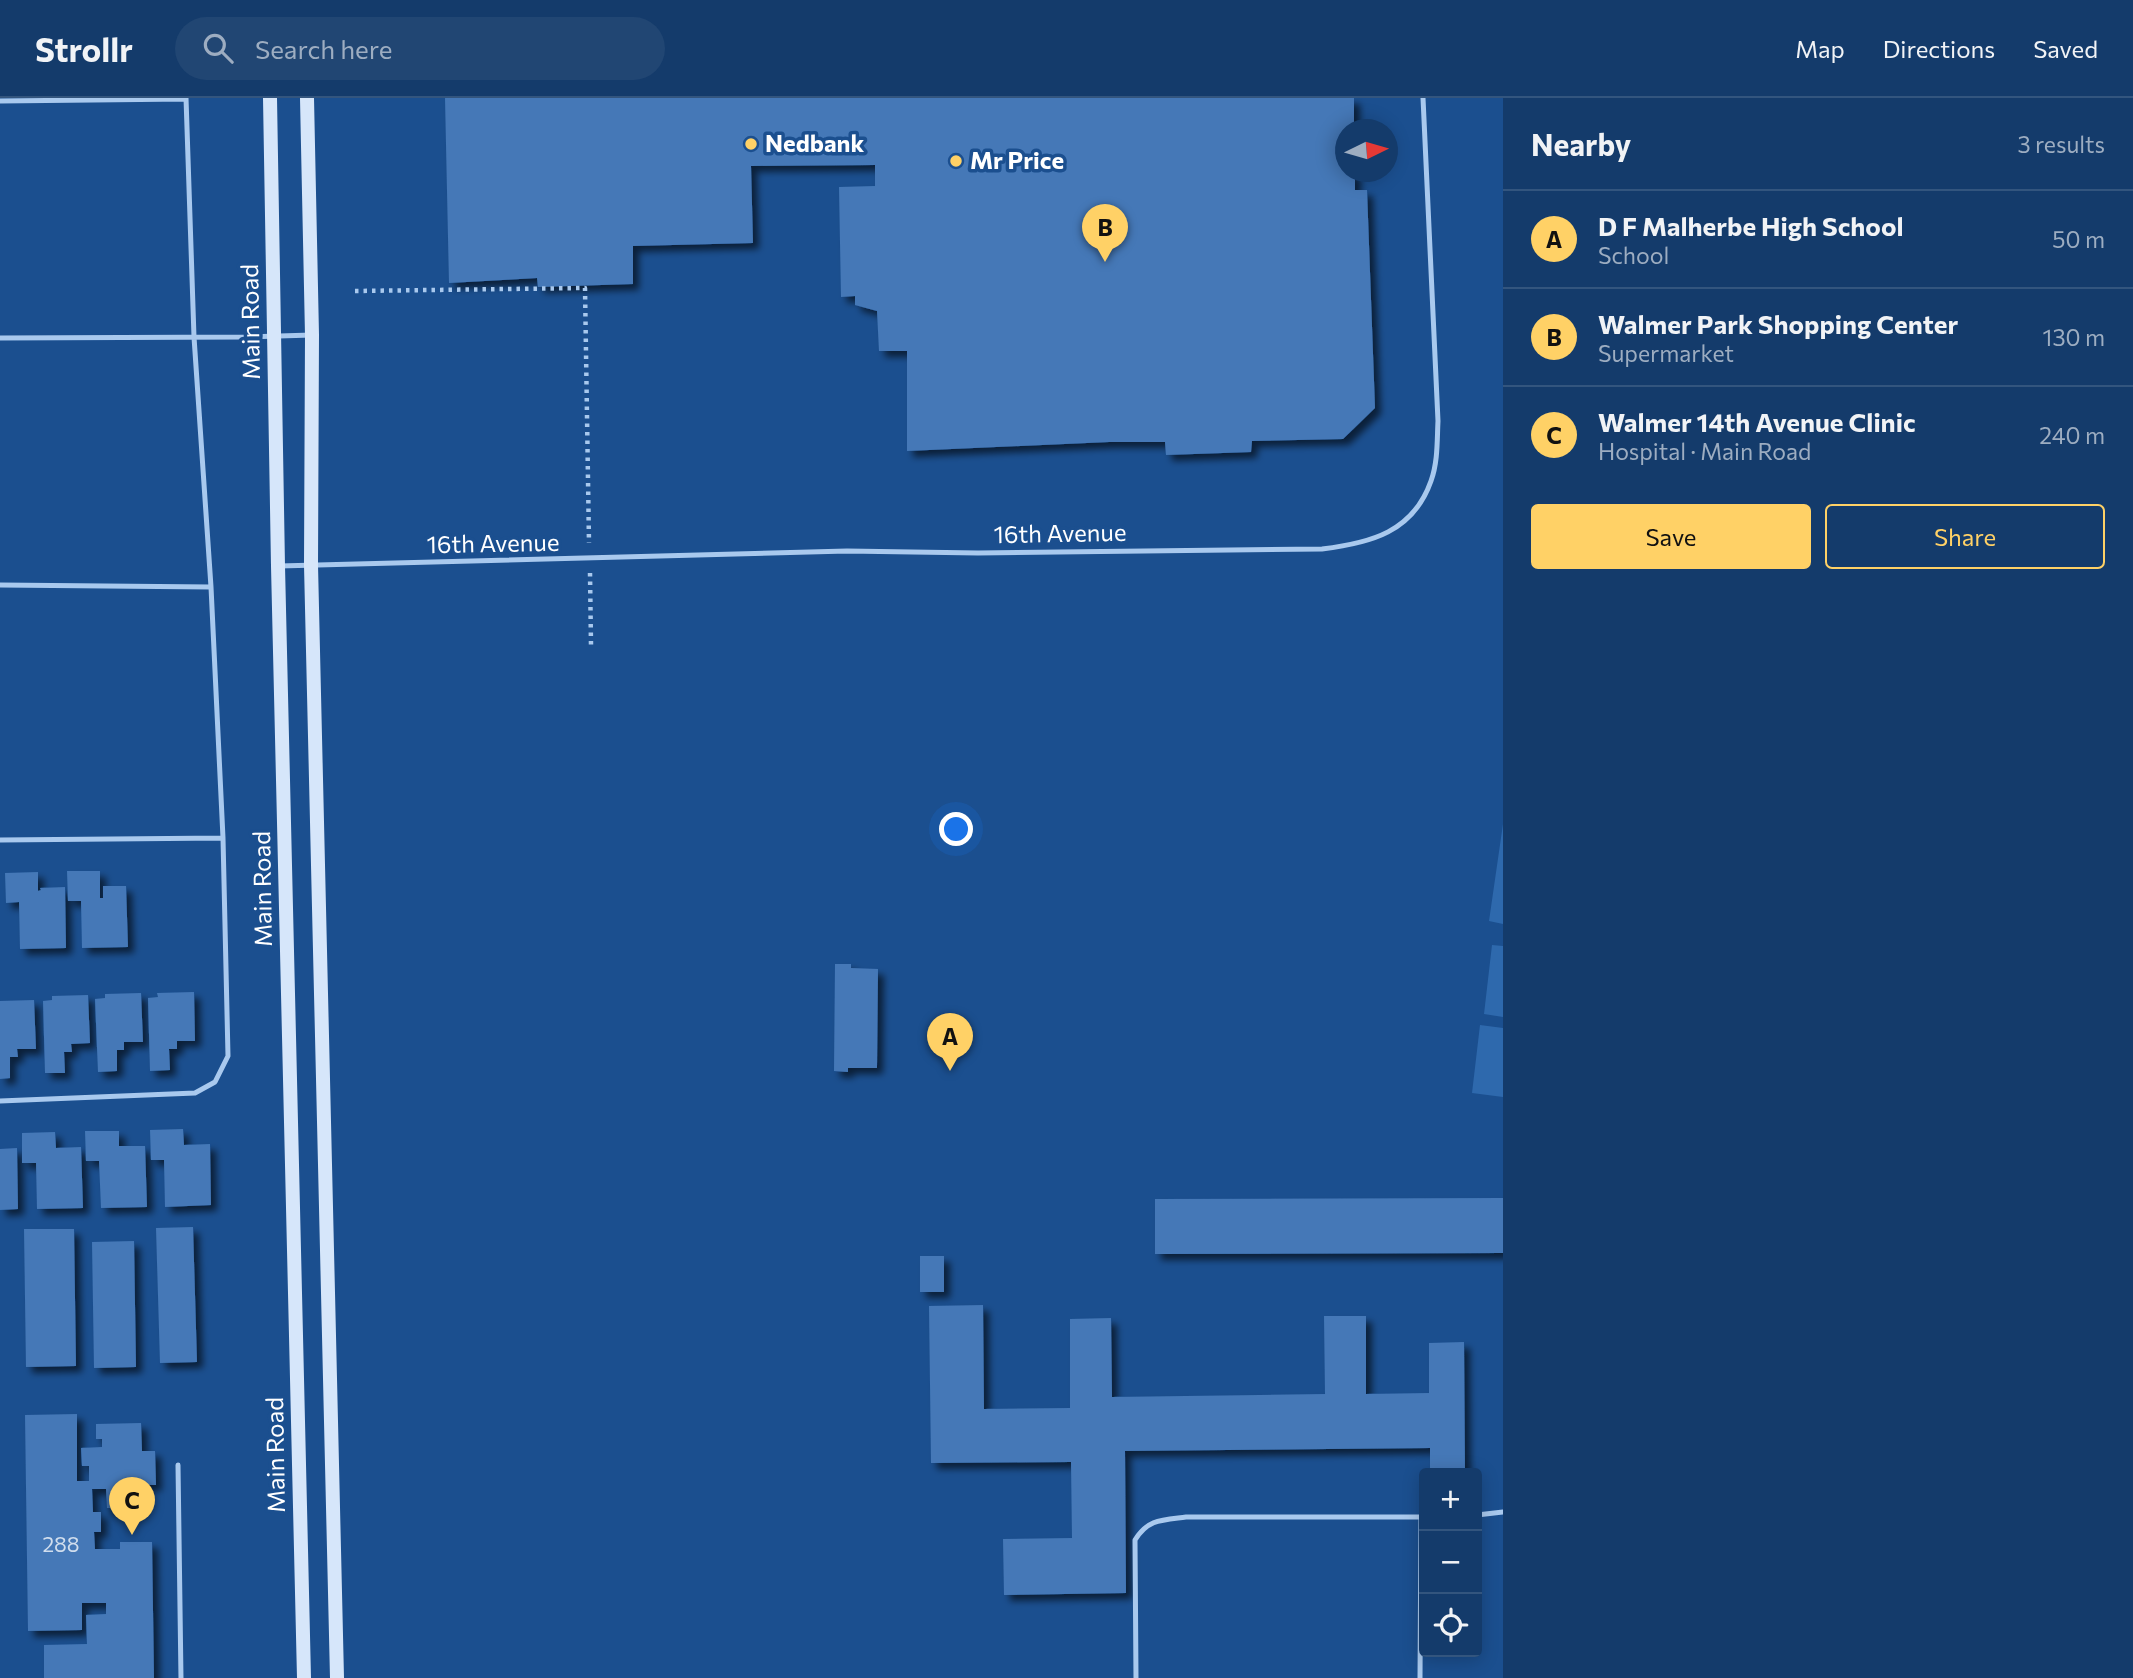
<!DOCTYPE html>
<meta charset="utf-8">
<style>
body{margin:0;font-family:Commissioner,sans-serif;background:#214673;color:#f1f3f6}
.controls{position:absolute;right:21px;bottom:21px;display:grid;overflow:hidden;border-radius:7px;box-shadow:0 4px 18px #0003}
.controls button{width:63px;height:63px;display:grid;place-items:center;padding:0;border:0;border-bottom:2px solid #33557e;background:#143b6b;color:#f1f3f6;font:35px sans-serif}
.compass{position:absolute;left:1335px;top:21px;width:63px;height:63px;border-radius:50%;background:#143b6b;box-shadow:0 4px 18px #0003;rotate:85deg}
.you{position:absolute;left:957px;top:732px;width:24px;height:24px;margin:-18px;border:5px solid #fff;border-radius:50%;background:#1a73e8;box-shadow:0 0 0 10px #1a73e833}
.badge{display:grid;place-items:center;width:46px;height:46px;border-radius:50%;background:#ffd166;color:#111;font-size:23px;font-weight:700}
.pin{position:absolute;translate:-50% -58px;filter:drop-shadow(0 2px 4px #0008)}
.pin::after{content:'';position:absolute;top:37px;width:24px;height:21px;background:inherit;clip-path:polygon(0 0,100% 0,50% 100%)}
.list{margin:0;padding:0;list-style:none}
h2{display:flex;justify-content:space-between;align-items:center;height:91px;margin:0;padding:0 28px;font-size:30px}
h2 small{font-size:23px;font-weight:400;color:#9dadc1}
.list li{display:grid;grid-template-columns:46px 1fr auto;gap:21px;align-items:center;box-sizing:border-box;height:98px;padding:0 28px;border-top:2px solid #33557e}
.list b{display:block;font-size:26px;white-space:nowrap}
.list p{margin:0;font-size:23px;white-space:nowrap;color:#9dadc1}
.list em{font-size:23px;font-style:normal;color:#9dadc1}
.actions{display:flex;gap:14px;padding:21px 28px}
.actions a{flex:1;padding:16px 0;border:2px solid #ffd166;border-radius:7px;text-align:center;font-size:24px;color:#ffd166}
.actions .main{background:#ffd166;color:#111}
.icon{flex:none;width:38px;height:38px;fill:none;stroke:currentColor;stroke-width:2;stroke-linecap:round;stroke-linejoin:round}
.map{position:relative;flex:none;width:1503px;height:1580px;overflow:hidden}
header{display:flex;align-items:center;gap:42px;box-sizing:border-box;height:98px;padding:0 35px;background:#143b6b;border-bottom:2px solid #33557e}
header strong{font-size:33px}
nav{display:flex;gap:38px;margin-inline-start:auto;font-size:24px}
.search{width:490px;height:63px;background:#214673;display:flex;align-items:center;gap:18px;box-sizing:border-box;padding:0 24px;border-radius:38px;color:#9dadc1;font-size:26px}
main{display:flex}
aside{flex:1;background:#143b6b}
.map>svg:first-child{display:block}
</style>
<header>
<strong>Strollr</strong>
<div class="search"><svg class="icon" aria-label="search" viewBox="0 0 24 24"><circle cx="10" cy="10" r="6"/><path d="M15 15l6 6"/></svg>Search here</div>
<nav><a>Map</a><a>Directions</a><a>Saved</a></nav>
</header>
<main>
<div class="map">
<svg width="1503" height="1580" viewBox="0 0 1503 1580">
<defs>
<filter id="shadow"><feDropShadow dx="6" dy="6" stdDeviation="3.5" flood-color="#0009"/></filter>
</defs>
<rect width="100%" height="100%" fill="#1b4f8f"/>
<!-- green -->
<path fill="#2e69ad" d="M 1503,726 L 1503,826 L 1489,823 Z
M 1492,847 L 1503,848 L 1503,919 L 1484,916 Z
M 1480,927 L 1503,930 L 1503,999 L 1472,995 Z"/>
<!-- building -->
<path fill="#4478b7" filter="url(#shadow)" d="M 445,0 L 1354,0 L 1354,32 L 1346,32 L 1346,74 L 1355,74 L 1355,92 L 1367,92 L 1375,310 L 1343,341 L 1252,343 L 1251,354 L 1166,357 L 1165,344 L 1109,344 L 907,353 L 907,253 L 879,253 L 877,213 L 855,207 L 855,198 L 841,199 L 839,89 L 875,88 L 875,67 L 751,68 L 753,145 L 633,148 L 633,186 L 538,189 L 537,180 L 449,185 Z
M 67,773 L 100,773 L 100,800 L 103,800 L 103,788 L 126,788 L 128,849 L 82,850 L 81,803 L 68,803 Z
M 38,774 L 38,793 L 41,792 L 40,790 L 65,789 L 66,850 L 20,851 L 19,804 L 6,805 L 5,775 Z
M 835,866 L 851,866 L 851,870 L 878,871 L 877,970 L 848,970 L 848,974 L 834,973 Z
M 194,894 L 195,943 L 177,943 L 177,951 L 169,951 L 170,972 L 150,973 L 148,900 L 158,899 L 157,895 Z
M 141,895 L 143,944 L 124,944 L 124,952 L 117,952 L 117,973 L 98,974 L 95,901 L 105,900 L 105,896 Z
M 88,897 L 90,945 L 71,946 L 72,954 L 64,954 L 65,975 L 45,975 L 43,903 L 52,902 L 52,898 Z
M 34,902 L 36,951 L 17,951 L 18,959 L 10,959 L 10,980 L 0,981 L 0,903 Z
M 183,1031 L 184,1047 L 210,1046 L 211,1107 L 165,1109 L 164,1062 L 151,1062 L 150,1032 Z
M 85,1033 L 119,1033 L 119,1048 L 145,1048 L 147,1109 L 101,1110 L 99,1063 L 86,1063 Z
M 55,1034 L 56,1050 L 81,1049 L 83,1110 L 37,1111 L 36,1065 L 22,1065 L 22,1035 Z
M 17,1050 L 18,1111 L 0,1112 L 0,1051 Z
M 1503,1100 L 1503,1155 L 1155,1156 L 1155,1101 Z
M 193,1129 L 197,1264 L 160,1265 L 156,1130 Z
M 24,1131 L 74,1131 L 76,1268 L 26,1269 Z
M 134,1143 L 136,1269 L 94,1270 L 92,1144 Z
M 920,1158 L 944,1158 L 944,1194 L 920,1194 Z
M 983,1207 L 984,1311 L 1070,1310 L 1070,1221 L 1111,1220 L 1112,1299 L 1325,1296 L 1324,1218 L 1366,1218 L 1366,1296 L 1429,1295 L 1429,1245 L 1464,1244 L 1465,1375 L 1430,1375 L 1430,1350 L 1125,1353 L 1126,1495 L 1004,1497 L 1003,1441 L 1072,1440 L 1071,1364 L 931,1365 L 929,1208 Z
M 77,1316 L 77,1383 L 89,1383 L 89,1368 L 82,1368 L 81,1350 L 102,1349 L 102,1341 L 96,1341 L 96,1326 L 141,1325 L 142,1353 L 155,1353 L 156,1387 L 137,1387 L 137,1410 L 107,1410 L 106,1391 L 92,1391 L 93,1414 L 101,1414 L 101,1434 L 94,1434 L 95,1451 L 120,1451 L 120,1444 L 152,1444 L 154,1580 L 44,1580 L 44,1547 L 87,1546 L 86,1517 L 106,1516 L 106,1505 L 82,1505 L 82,1532 L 28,1533 L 25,1317 Z"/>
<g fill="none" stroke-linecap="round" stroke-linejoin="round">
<!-- path -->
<path stroke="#a9c9ee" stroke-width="4.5" stroke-dasharray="3.5 5" stroke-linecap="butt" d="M 355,193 L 585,190 L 589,445
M 590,475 L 591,547"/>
<!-- service -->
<path stroke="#a9c9ee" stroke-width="5" d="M 186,0 L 194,239 L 211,489 L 223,740
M 0,3 L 186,1
M 0,240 L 244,239 L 312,237
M 279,468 L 847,453 L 978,455 L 1322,451 C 1371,445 1413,434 1431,383 C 1438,364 1437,342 1438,323 L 1423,0
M 0,487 L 211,489
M 0,742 L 223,740 L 228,958 L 215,984 L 195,995 L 0,1003
M 178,1367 L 181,1580
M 1477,1417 L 1503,1414
M 1136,1580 L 1135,1442 C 1148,1421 1162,1422 1186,1419 L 1424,1419
M 1420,1580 L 1421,1419"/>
<!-- secondary -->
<path stroke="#d6e6fa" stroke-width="14" d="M 270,0 L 278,468 L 304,1580
M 307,0 L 312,237 L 311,467 L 337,1580"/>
</g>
<!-- markers -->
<g fill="#ffd166" stroke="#1b4f8f" stroke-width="2.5">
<circle cx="751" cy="46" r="7"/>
<circle cx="956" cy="63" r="7"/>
</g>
<g text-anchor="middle" stroke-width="7" stroke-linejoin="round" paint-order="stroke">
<!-- number labels -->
<g font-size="21" fill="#d0dded">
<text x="61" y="1454">288</text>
</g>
<!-- poi labels -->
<g font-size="24" font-weight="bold" fill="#fff" stroke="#1b4f8f" text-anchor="start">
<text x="765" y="54">Nedbank</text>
<text x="970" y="71">Mr Price</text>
</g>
<!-- street labels -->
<g font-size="24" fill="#fff" stroke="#1b4f8f">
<text transform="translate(251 224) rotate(-91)" y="8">Main Road</text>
<text transform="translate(1060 436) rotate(-1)" y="8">16th Avenue</text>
<text transform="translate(493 446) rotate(-1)" y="8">16th Avenue</text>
<text transform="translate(263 791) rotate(-91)" y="8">Main Road</text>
<text transform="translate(276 1357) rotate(-91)" y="8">Main Road</text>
</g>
</g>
</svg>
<div class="controls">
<button>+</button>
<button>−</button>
<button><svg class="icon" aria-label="locate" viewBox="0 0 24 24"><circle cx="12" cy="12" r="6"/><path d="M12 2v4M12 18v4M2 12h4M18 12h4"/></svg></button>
</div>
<svg class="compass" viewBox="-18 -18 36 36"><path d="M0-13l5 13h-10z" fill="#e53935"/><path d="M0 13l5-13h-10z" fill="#9dadc1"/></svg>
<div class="you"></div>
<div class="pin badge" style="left:950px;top:973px">A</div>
<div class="pin badge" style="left:1105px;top:164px">B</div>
<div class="pin badge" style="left:132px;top:1437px">C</div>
</div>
<aside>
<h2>Nearby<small>3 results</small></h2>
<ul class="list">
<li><span class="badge">A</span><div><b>D F Malherbe High School</b><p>School</p></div><em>50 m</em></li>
<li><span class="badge">B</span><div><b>Walmer Park Shopping Center</b><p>Supermarket</p></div><em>130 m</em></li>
<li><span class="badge">C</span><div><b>Walmer 14th Avenue Clinic</b><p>Hospital · Main Road</p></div><em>240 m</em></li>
</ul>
<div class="actions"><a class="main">Save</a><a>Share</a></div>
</aside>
</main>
